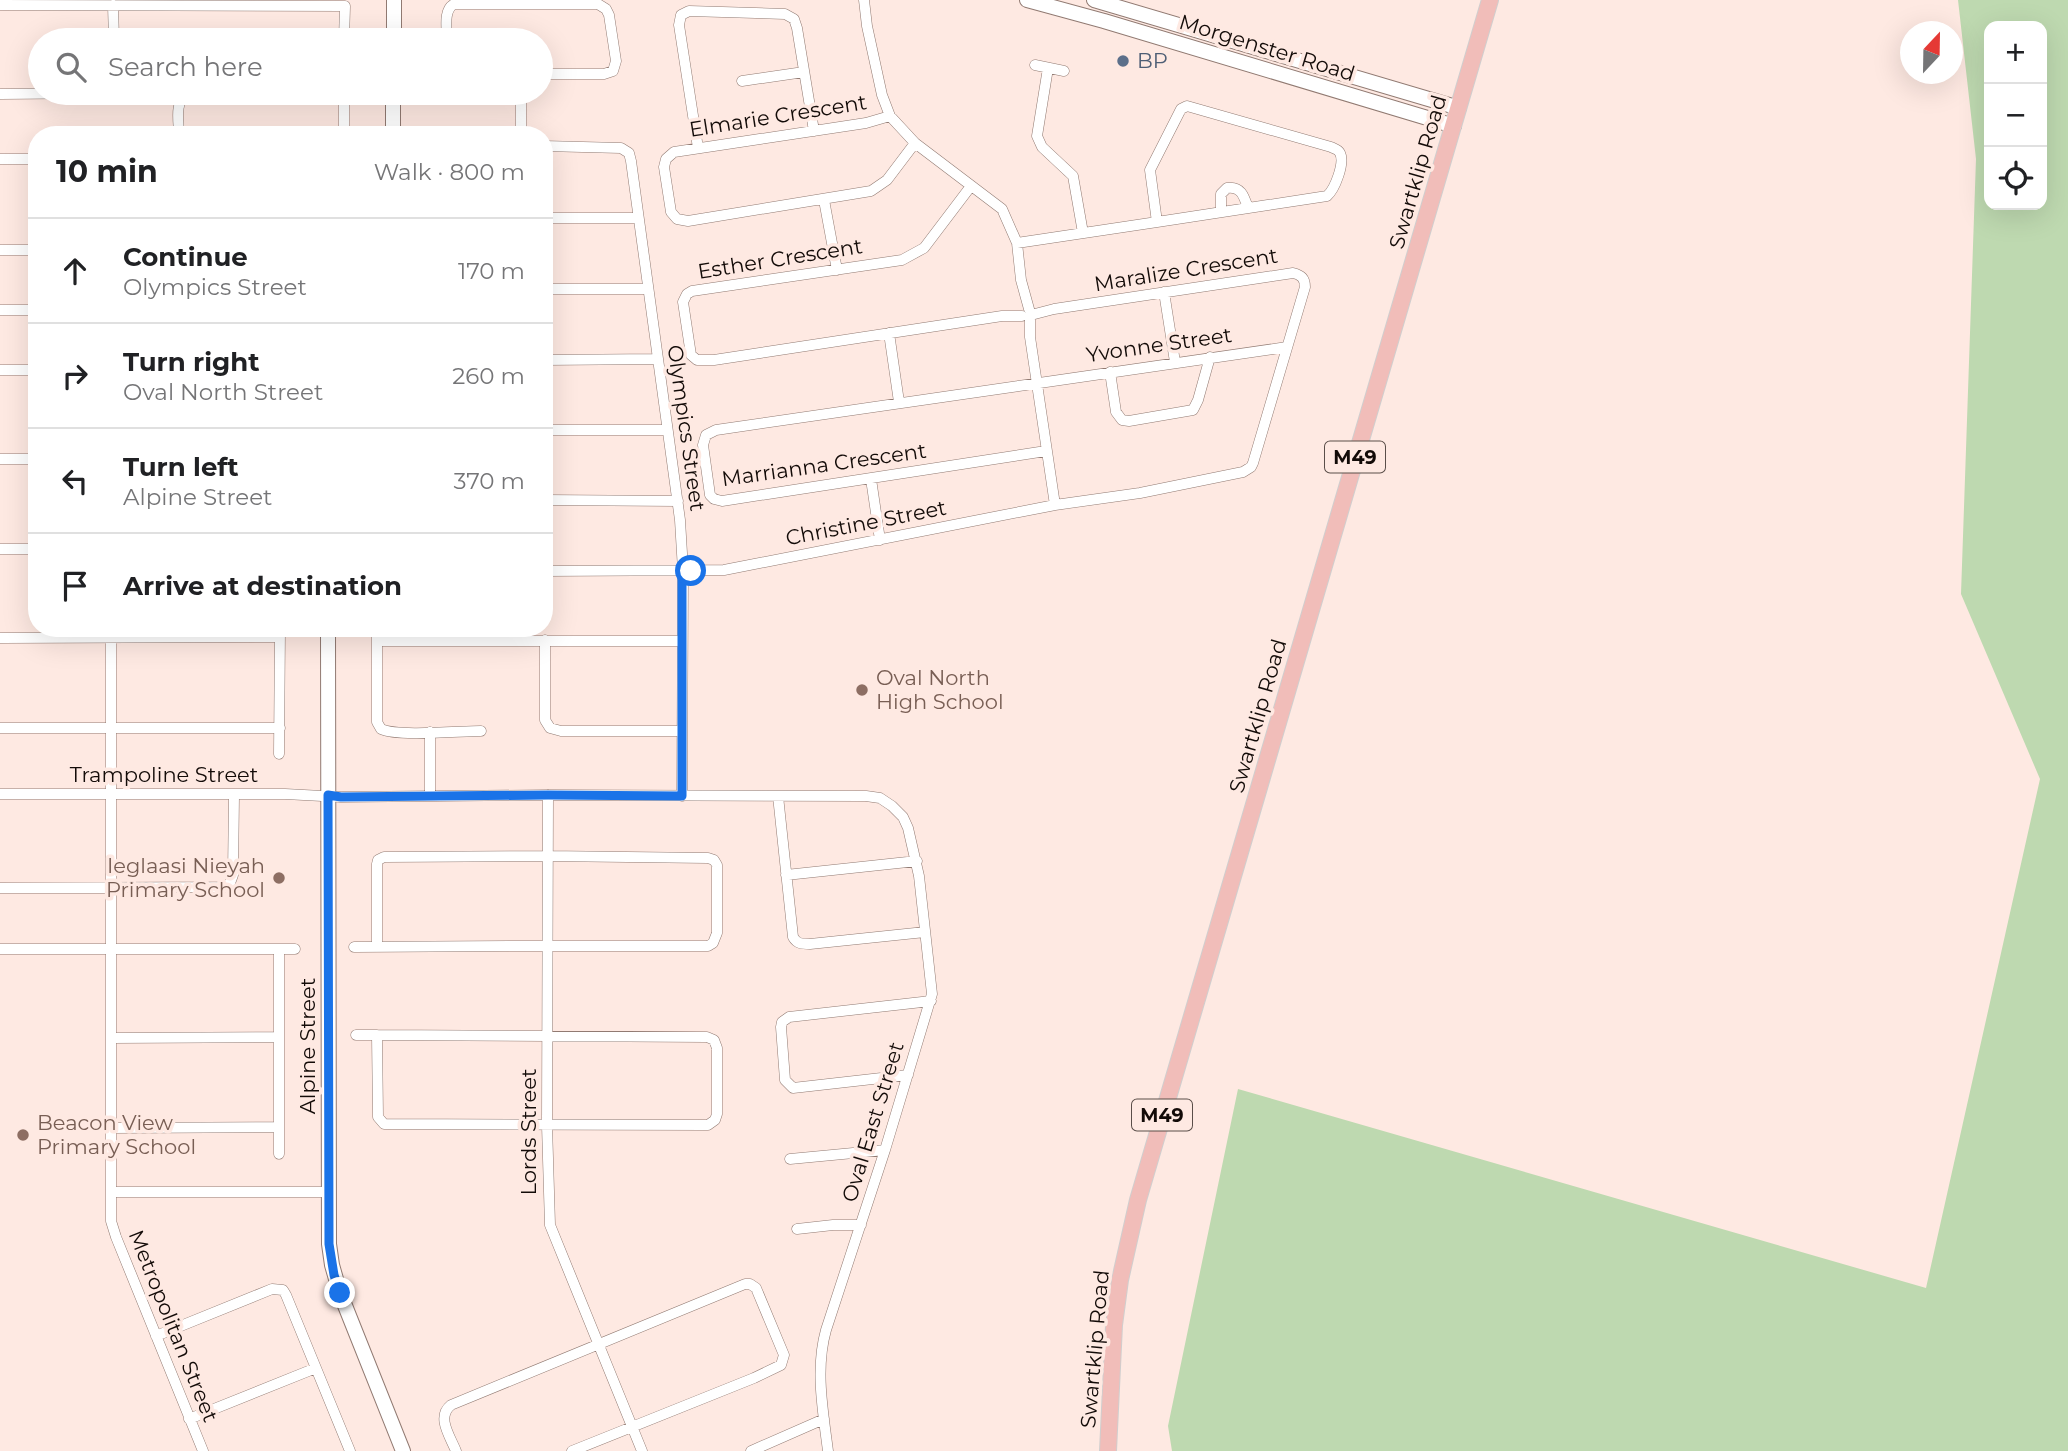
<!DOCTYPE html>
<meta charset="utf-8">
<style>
body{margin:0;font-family:Montserrat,sans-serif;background:#f6f6f6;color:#202124}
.controls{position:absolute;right:21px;top:21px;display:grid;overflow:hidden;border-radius:14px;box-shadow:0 7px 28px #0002}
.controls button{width:63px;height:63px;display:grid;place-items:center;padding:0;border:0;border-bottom:2px solid #e0e0e0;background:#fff;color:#202124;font:35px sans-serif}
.compass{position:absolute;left:1900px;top:21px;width:63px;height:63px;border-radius:50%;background:#fff;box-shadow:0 7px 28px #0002;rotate:22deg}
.stop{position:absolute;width:21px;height:21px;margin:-16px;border:5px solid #1a73e8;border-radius:50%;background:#fff}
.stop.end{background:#1a73e8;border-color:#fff;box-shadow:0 2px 7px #0008}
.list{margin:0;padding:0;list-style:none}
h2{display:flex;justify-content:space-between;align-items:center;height:91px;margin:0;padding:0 28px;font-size:30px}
h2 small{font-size:23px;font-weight:400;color:#757577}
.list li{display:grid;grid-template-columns:46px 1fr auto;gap:21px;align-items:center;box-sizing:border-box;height:105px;padding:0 28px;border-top:2px solid #e0e0e0}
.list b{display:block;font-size:26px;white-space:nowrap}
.list p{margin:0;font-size:23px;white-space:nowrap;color:#757577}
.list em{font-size:23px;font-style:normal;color:#757577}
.icon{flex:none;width:38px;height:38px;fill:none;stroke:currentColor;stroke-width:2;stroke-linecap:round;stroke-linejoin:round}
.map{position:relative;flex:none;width:2068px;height:1451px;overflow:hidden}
.search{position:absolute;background:#fff;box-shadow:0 7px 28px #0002;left:28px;top:28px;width:525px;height:77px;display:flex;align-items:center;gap:18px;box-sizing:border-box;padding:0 24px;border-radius:38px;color:#757577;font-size:26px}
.panel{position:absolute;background:#fff;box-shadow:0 7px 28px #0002;left:28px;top:126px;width:525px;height:511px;border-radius:28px}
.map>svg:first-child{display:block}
</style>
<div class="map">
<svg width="2068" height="1451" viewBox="0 0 2068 1451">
<rect width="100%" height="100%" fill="#fee9e2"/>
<!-- green -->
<path fill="#bed9b0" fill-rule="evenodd" d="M 1958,0 L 2068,0 L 2068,1451 L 1172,1451 L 1168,1426 L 1238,1089 L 1926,1288 L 2040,779 L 1961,594 L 1976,159 ZM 1989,26 L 2042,26 L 2042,205 L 1989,205 Z"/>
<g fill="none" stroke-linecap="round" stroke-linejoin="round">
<!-- street casing -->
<g stroke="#917a72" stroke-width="11">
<path id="street" d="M 864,0 L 867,26 L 882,95 L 890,116 L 915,143 L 1002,209 L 1017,243 L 1021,280 L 1029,309
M 0,5 L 345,6 L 344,40
M 113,5 L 114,40
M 447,40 C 447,29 443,10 454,4 L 598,4 L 606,9 L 609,15 L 616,61 L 613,71 L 604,74 L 541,74
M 1035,65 L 1064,71
M 1048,68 L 1037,136 L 1042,147 L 1073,176 L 1083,233
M 742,81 L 804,72
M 344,93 L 344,135
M 521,93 L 521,135
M 0,94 L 108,93
M 890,116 L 866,123 L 674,152 L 666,159 L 664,167 L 671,212 L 677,219 L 688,221 L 871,191 L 887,180 L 915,143
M 179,135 C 179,122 174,102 187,94 L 344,94
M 544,146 L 621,148 L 629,153 L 631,161 L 680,520 L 683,570 L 682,796
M 698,148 L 679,25 L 681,15 L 689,11 L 785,14 L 794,19 L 797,28 L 814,131
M 0,159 L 37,159
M 971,186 L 924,248 L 902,260 L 692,291 L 687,294 L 683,302 L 691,355 L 697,360 L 714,360 L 1002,316 L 1022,316
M 824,200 L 837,270
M 1221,211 L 1221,194 L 1227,188 C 1241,186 1244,196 1248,208
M 544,218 L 638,218
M 1017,243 L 1157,222 L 1150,170 L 1181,109 L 1187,106 L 1331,147 C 1335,149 1338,149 1340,153 C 1345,163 1335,189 1327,196 L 1157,222
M 0,250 L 37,250
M 544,289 L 647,289
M 1164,292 L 1175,362
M 0,310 L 37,310
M 1030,316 L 1030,337 L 1055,505
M 889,333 L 899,402
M 544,360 L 658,359
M 0,370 L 37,370
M 1110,372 L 1116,412 L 1122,420 L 1129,421 L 1193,410 L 1198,400 L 1210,357
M 544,430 L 667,430
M 1046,451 L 722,501 L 714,499 L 710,495 L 703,445 L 706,435 L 716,430 L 1287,347
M 0,459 L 37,459
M 871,479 L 880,540
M 544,500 L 678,501
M 0,549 L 37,549
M 544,571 L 724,570 L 1055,505 L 1140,493 L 1243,472 L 1251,467 L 1253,463 L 1305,287 C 1305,278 1301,275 1293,273 L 1054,309 L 1031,315
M 111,628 L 111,1221 L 116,1237 L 203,1451
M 377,628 L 377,722 L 381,729 C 398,737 460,731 481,731
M 0,638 L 280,637
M 545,640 L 545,720 L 550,728 L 561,731 L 682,731
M 377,641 L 682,641
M 0,728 L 280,728
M 279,754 L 280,628
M 0,794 L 285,794 L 341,797 L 548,795 L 866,796 L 880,798 L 892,806 L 903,817 L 908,828 L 919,876 L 932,994 L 885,1150 L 826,1330 C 815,1369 823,1411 828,1451
M 548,795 L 547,1125 L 550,1225 L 642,1451
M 430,796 L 430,732
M 778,796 L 793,937 C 797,944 802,944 810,944 L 925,932
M 786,875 L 917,861
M 0,888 L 224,887 L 230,883 L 233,875 L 234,795
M 354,947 L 512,946 L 708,946 L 713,943 L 717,933 L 717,865 L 714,860 L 708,858 L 547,856 L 384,857 L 378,860 L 377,864 L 377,947
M 0,949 L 295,949
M 279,949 L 279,1154
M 356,1035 L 377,1035 L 707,1037 L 714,1040 L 717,1048 L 717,1114 L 715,1120 L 708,1125 L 384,1124 L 378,1117 L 377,1035
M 111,1038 L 279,1037
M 908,1075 L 793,1088 L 785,1080 L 781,1027 L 782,1022 L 789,1017 L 931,1001
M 111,1128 L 279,1127
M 790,1159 L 885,1150
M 111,1192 L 329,1192
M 797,1229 L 833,1225 L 861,1225
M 156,1336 L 272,1289 L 283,1290 L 286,1295 L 350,1451
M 189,1419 L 316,1368
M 456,1451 C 450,1436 436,1417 451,1405 L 745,1284 L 750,1284 L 756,1288 L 784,1355 L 781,1365 L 754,1378 L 572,1451
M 751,1451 L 824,1419"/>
</g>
<!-- secondary casing -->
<g stroke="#917a72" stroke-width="16">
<path id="secondary" d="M 1027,0 L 1104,21 L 1454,126
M 1094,0 L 1459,108
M 394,40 L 394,0
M 393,135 L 393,93
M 328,628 L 329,1244 L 332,1265 L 340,1293 L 403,1451"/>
</g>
<!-- primary casing -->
<g stroke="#d0cece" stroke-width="18">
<path id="primary" d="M 1108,1451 L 1114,1325 L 1120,1280 L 1138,1200 L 1490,0"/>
</g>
<!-- street -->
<use href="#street" stroke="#fff" stroke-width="10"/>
<!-- secondary -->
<use href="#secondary" stroke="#fff" stroke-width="14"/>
<!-- primary -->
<use href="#primary" stroke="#f1bdb9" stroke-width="16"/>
</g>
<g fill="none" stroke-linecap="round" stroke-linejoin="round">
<!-- route -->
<path stroke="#1a73e8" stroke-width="9" d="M 340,1293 L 334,1275 L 329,1244 L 328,795 L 341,797 L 548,795 L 682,796 L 682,570 L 691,571"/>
</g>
<!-- markers -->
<circle fill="#5c6f8a" stroke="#fee9e2" stroke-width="2.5" cx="1123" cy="61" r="7"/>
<g fill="#8d6e63" stroke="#fee9e2" stroke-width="2.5">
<circle cx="862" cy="690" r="7"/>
<circle cx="279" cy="878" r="7"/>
<circle cx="23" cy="1135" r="7"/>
</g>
<g text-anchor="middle" stroke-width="7" stroke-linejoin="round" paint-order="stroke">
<!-- shield labels -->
<g fill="#fee9e2" stroke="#5a4e49" stroke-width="2">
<rect x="1325" y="441.5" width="60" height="31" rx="5"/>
<rect x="1132" y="1099.5" width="60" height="31" rx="5"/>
</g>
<g font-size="19" font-weight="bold" fill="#130b08">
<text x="1355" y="464">M49</text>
<text x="1162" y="1122">M49</text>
</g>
<!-- street labels -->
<g font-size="21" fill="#130b08" stroke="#fee9e2">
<text transform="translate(1267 48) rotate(17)" y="7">Morgenster Road</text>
<text transform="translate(778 116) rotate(-9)" y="7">Elmarie Crescent</text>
<text transform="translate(1418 172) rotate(-74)" y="7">Swartklip Road</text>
<text transform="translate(780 259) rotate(-9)" y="7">Esther Crescent</text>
<text transform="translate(1186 270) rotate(-9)" y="7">Maralize Crescent</text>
<text transform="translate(1159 345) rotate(-8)" y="7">Yvonne Street</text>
<text transform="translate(686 428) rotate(82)" y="7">Olympics Street</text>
<text transform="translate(824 465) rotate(-8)" y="7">Marrianna Crescent</text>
<text transform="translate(866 523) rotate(-11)" y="7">Christine Street</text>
<text transform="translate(1258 716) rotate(-74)" y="7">Swartklip Road</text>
<text x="164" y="782">Trampoline Street</text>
<text transform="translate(308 1046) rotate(-90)" y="7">Alpine Street</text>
<text transform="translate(873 1122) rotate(-73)" y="7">Oval East Street</text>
<text transform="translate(529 1132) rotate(-90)" y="7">Lords Street</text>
<text transform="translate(173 1326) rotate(68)" y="7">Metropolitan Street</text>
<text transform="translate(1095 1349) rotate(-85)" y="7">Swartklip Road</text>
</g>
<!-- service labels -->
<g font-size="21" fill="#4e5e75" stroke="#fee9e2" text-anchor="start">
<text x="1137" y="68">BP</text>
</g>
<!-- education labels -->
<g font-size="21" fill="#785e54" stroke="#fee9e2" text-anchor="start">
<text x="876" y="685">Oval North<tspan x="876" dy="24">High School</tspan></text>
<text x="265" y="873" text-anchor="end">Ieglaasi Nieyah<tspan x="265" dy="24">Primary School</tspan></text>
<text x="37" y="1130">Beacon View<tspan x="37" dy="24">Primary School</tspan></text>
</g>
</g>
</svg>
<div class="controls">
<button>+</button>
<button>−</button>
<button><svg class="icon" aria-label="locate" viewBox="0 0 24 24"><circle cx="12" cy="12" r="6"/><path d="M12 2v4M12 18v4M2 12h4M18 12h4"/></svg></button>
</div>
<svg class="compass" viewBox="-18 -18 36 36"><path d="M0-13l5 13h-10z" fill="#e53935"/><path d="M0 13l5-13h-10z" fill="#757577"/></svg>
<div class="stop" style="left:691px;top:571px"></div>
<div class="stop end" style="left:340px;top:1293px"></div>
<div class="search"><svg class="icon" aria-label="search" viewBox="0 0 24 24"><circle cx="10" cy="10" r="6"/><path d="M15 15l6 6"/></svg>Search here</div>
<section class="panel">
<h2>10 min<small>Walk · 800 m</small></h2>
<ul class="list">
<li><svg class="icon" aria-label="ahead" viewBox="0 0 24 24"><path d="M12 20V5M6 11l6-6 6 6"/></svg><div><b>Continue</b><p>Olympics Street</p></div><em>170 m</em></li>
<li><svg class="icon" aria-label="right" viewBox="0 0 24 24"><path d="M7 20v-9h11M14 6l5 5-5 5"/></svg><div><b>Turn right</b><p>Oval North Street</p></div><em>260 m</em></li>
<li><svg class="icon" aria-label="left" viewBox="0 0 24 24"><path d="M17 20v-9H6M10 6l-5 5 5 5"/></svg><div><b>Turn left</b><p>Alpine Street</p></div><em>370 m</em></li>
<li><svg class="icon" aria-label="arrive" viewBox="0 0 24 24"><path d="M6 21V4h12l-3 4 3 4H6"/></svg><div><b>Arrive at destination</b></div></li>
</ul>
</section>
</div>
